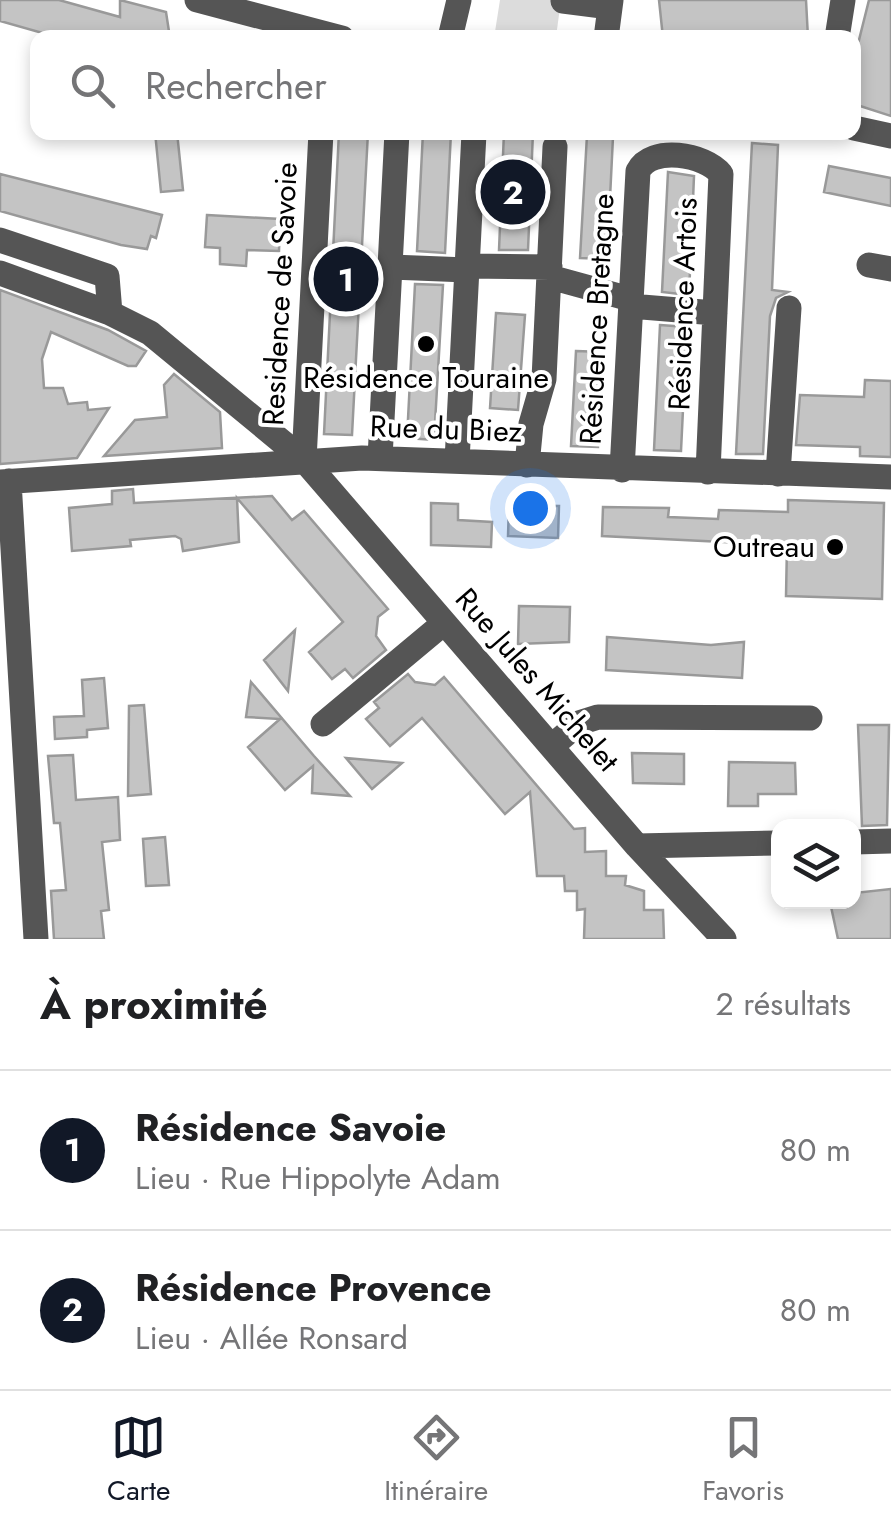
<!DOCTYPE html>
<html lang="fr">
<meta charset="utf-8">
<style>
body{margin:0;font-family:Jost,sans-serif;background:#f6f6f6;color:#202124}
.controls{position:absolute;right:30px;bottom:30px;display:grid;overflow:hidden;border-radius:20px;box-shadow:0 5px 15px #0003}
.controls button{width:90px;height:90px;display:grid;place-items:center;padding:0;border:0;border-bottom:2px solid #e0e0e0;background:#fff;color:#202124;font:50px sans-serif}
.you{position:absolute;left:530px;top:508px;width:35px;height:35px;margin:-25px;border:8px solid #fff;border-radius:50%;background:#1a73e8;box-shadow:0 0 0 15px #1a73e833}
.badge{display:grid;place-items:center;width:65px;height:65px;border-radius:50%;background:#111827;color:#fff;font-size:32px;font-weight:700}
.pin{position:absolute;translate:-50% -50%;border:5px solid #fff;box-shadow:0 2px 10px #0006}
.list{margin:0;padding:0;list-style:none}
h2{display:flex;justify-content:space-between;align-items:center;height:130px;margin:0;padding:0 40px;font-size:42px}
h2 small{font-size:32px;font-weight:400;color:#757577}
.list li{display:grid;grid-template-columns:65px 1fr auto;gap:30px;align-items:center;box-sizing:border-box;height:160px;padding:0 40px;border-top:2px solid #e0e0e0}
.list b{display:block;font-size:38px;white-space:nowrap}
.list p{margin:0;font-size:32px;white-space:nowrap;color:#757577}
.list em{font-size:32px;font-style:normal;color:#757577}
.icon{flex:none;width:55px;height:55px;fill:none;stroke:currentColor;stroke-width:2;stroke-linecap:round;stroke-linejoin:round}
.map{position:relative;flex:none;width:891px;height:939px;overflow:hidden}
.search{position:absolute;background:#fff;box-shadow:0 5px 15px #0003;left:30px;right:30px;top:30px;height:110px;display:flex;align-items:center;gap:25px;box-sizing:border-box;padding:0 35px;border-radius:20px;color:#757577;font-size:38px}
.sheet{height:450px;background:#fff}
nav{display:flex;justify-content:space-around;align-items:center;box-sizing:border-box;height:140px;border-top:2px solid #e0e0e0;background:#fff;font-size:28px;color:#757577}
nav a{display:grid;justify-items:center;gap:5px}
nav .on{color:#111827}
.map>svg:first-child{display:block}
</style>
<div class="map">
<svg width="891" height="939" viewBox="0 0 891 939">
<rect width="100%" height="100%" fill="#fff"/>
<!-- green -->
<path fill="#dcdcdc" d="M 500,0 L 561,0 L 556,37 L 494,38 Z"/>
<!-- building -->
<path fill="#c4c4c4" stroke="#999" stroke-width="2.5" d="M 0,0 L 59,0 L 120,17 L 120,0 L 166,12 L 170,38 L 60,38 L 0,21 Z
M 659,0 L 806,0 L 808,38 L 663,38 Z
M 869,0 L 891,0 L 891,116 L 854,104 L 854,60 Z
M 155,132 L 177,132 L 183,190 L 161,192 Z
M 339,132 L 368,132 L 352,435 L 324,434 Z
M 423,132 L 451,132 L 445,253 L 417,251 Z
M 504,132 L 533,132 L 528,250 L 499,250 Z
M 587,135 L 613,137 L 607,259 L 580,258 Z
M 752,143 L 778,145 L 772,290 L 788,292 L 776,298 L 770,316 L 763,454 L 736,454 Z
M 829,166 L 891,178 L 891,206 L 824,192 Z
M 668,172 L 694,176 L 689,295 L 662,292 Z
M 0,174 L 162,215 L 156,238 L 151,236 L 147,249 L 121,245 L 0,211 Z
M 207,215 L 280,219 L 279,251 L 247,250 L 246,266 L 220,264 L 220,248 L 205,247 Z
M 415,284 L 443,285 L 434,440 L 407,438 Z
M 0,290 L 108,330 L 146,351 L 136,366 L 128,366 L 51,332 L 42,359 L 44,388 L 63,388 L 68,404 L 87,402 L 88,410 L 109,408 L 77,458 L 0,464 Z
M 496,313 L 525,315 L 518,410 L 490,408 Z
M 660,325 L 687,327 L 681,451 L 654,450 Z
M 576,351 L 603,352 L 598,447 L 571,446 Z
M 174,374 L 220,412 L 222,448 L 104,456 L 135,420 L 167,417 L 164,385 Z
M 865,380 L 891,381 L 891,457 L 860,456 L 860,447 L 796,445 L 800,395 L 864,397 Z
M 133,489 L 134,503 L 272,496 L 292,520 L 304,511 L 388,609 L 378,617 L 376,636 L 386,650 L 353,678 L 345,669 L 332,679 L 309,652 L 343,622 L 237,498 L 239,542 L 183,551 L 181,539 L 175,536 L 130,540 L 131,546 L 72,551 L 69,508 L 112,504 L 112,491 Z
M 788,500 L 884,503 L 882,599 L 786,596 L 787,545 L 602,536 L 603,507 L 669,508 L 668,517 L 718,519 L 719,510 L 788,512 Z
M 431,503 L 458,504 L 458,520 L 492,522 L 491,547 L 431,545 Z
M 509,505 L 559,506 L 558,538 L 508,536 Z
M 519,606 L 570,607 L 569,642 L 518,644 Z
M 295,630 L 288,691 L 264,660 Z
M 607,637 L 711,645 L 744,642 L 742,678 L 606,670 Z
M 408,674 L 415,682 L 435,685 L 444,677 L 574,829 L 585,828 L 585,852 L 606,851 L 606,876 L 626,876 L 625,885 L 644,891 L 644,910 L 663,910 L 664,939 L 584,939 L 585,909 L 577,910 L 577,891 L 565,891 L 564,876 L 537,876 L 530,792 L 505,814 L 422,718 L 390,746 L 366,719 L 379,708 L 374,702 Z
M 104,678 L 108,728 L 87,730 L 87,737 L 55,739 L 54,717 L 84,716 L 82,680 Z
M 251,682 L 314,756 L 350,796 L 312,793 L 313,766 L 285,790 L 248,747 L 280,719 L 246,717 Z
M 144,705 L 151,794 L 128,796 L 129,706 Z
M 858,725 L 889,725 L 887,825 L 862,826 Z
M 632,753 L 684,754 L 684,784 L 633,783 Z
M 73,755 L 76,800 L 118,797 L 120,840 L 102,842 L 109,910 L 101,911 L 104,939 L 54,939 L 51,891 L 66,890 L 60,823 L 54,823 L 48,756 Z
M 346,758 L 402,763 L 372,789 Z
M 729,762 L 795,763 L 796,794 L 758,794 L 758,806 L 728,806 Z
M 165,837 L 169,885 L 146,886 L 143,839 Z
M 891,889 L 891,939 L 838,939 L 830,902 L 854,902 L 854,893 Z"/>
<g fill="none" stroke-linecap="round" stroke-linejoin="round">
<!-- minor -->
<path stroke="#555" stroke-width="25" d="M 197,0 L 342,38
M 563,1 L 610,7
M 450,38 L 459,0
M 606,38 L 611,0
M 837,38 L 843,0
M 854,128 L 891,136
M 0,240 L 107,276 L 110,313
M 869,265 L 891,269
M 467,266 L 550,267
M 391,267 L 467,270
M 0,273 L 110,313 L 150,333 L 304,460 L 637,846 L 724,939
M 550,277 L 630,299
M 630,306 L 715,313
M 380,458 L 397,132
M 304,460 L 321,132
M 457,461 L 474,133
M 527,465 L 531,424 L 544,379 L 555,147
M 622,470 L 638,171 C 651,145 705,154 721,174 L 708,472
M 778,474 L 789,308
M 9,481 L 36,939
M 0,482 L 362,458 L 891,477
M 323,724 L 444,623
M 552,746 L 579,723 L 598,717 L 810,718
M 854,842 L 891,841
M 637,846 L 778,843"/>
</g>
<!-- markers -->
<g fill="#000" stroke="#fff" stroke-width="4">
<circle cx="426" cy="344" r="10"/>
<circle cx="835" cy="547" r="10"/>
</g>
<g text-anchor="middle" stroke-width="8" stroke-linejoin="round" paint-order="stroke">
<!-- street labels -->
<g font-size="30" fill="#000" stroke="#fff">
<text transform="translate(280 294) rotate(-87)" y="10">Residence de Savoie</text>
<text transform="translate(683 304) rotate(-88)" y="10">Résidence Artois</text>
<text transform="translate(597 319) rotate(-87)" y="10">Résidence Bretagne</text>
<text transform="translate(446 429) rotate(2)" y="10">Rue du Biez</text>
<text transform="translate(537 680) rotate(49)" y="10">Rue Jules Michelet</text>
</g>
<!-- poi labels -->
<g font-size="30" fill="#000" stroke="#fff">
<text x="426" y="388">Résidence Touraine</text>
<text x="815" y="557" text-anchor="end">Outreau</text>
</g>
</g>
</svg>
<div class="controls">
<button><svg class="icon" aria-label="layers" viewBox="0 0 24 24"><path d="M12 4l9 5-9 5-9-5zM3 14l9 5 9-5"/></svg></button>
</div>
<div class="you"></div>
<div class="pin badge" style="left:346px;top:279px">1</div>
<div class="pin badge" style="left:513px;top:192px">2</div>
<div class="search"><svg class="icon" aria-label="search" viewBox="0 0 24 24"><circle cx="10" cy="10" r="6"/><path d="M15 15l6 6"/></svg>Rechercher</div>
</div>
<section class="sheet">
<h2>À proximité<small>2 résultats</small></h2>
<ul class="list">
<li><span class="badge">1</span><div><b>Résidence Savoie</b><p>Lieu · Rue Hippolyte Adam</p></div><em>80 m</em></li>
<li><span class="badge">2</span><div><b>Résidence Provence</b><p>Lieu · Allée Ronsard</p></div><em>80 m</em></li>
</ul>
</section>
<nav>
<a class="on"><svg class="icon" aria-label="map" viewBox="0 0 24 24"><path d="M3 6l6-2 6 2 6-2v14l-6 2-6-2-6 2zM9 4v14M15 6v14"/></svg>Carte</a>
<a><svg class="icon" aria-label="directions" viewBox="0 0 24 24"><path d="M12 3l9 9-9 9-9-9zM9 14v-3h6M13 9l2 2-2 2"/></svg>Itinéraire</a>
<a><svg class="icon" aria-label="saved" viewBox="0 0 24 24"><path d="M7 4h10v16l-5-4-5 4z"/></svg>Favoris</a>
</nav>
